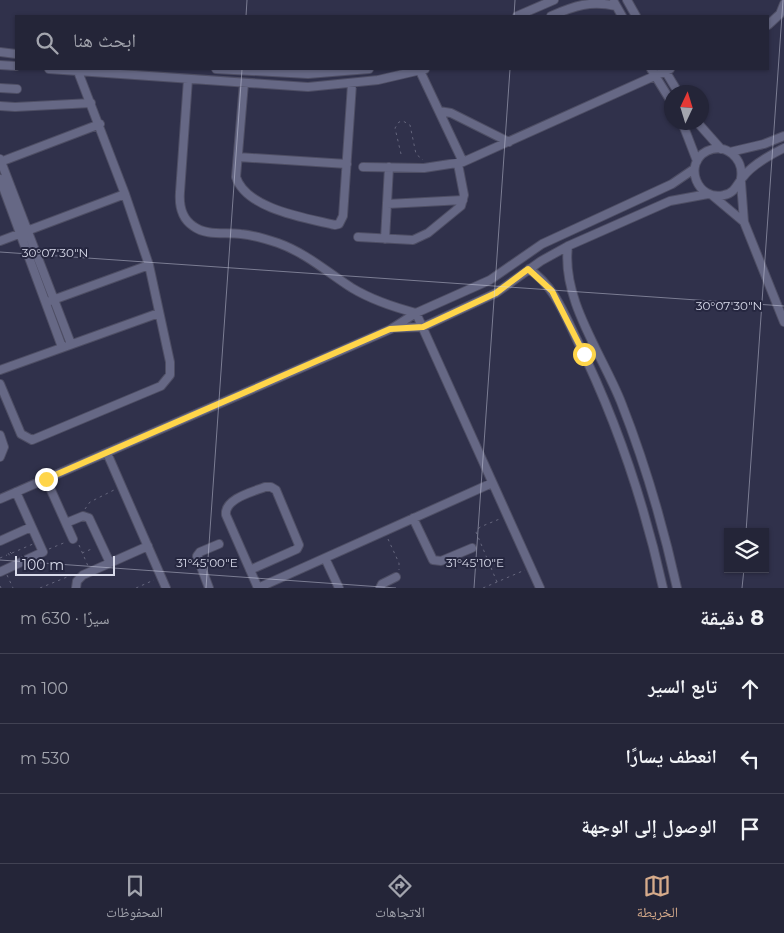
<!DOCTYPE html>
<html lang="ar">
<meta charset="utf-8">
<style>
body{margin:0;font-family:Montserrat,"Noto Naskh Arabic",sans-serif;background:#2c2d40;color:#f1f3f6;direction:rtl}
.controls{position:absolute;right:15px;bottom:15px;display:grid;overflow:hidden;border-radius:0px;box-shadow:0 1px 4px #0004}
.controls button{width:45px;height:45px;display:grid;place-items:center;padding:0;border:0;border-bottom:1px solid #414253;background:#242538;color:#f1f3f6;font:25px sans-serif}
.compass{position:absolute;left:664px;top:85px;width:45px;height:45px;border-radius:50%;background:#242538;box-shadow:0 1px 4px #0004;rotate:4deg}
.scale{position:absolute;left:15px;bottom:12px;width:100px;box-sizing:border-box;padding-left:5px;border:2px solid #d8daea;border-top:0;font-size:14px;line-height:18px;white-space:nowrap;color:#d8daea;-webkit-text-stroke:4px #262740;paint-order:stroke}
.stop{position:absolute;width:15px;height:15px;margin:-11px;border:4px solid #ffd54a;border-radius:50%;background:#fff}
.stop.end{background:#ffd54a;border-color:#fff;box-shadow:0 1px 5px #0008}
.list{margin:0;padding:0;list-style:none}
h2{display:flex;justify-content:space-between;align-items:center;height:65px;margin:0;padding:0 20px;font-size:21px}
h2 small{font-size:16px;font-weight:400;color:#a3a5ae}
.list li{display:grid;grid-template-columns:32px 1fr auto;gap:15px;align-items:center;box-sizing:border-box;height:70px;padding:0 20px;border-top:1px solid #414253}
.list b{display:block;font-size:19px;white-space:nowrap}
.list em{font-size:16px;font-style:normal;color:#a3a5ae}
.icon{flex:none;width:28px;height:28px;fill:none;stroke:currentColor;stroke-width:2;stroke-linecap:round;stroke-linejoin:round}
.map{position:relative;flex:none;width:784px;height:588px;overflow:hidden;direction:ltr}
.search{position:absolute;background:#242538;box-shadow:0 1px 4px #0004;left:15px;right:15px;top:15px;height:55px;display:flex;align-items:center;gap:12px;box-sizing:border-box;padding:0 18px;border-radius:0px;color:#a3a5ae;font-size:19px}
.sheet{height:275px;background:#242538}
nav{display:flex;justify-content:space-around;align-items:center;box-sizing:border-box;height:70px;border-top:1px solid #414253;background:#242538;font-size:14px;color:#a3a5ae}
nav a{display:grid;justify-items:center;gap:2px}
nav .on{color:#d6ab8b}
.map>svg:first-child{display:block}
</style>
<div class="map">
<svg width="784" height="588" viewBox="0 0 784 588">
<rect width="100%" height="100%" fill="#30314b"/>
<g fill="none" stroke-linecap="round" stroke-linejoin="round">
<!-- minor casing -->
<g stroke="#4e4e64" stroke-width="10">
<path id="minor" d="M 627,0 L 636,16
M 614,2 L 622,16
M 517,16 L 554,0
M 551,16 C 574,6 591,0 616,6
M 768,25 L 780,14 L 784,4
M 0,52 L 16,54
M 0,65 L 16,66
M 49,69 L 308,87 L 378,80 L 425,69
M 216,69 L 308,74 L 369,69
M 419,69 L 463,162
M 651,69 L 672,103
M 664,69 L 678,92
M 188,79 L 180,192 C 179,205 181,218 193,226 C 206,236 225,232 241,234 C 253,235 266,239 278,243 C 306,253 327,272 352,288 C 372,300 393,307 416,313 L 540,588
M 244,83 L 236,177 C 246,209 306,218 335,225 L 339,224 L 343,216 L 352,84
M 0,88 L 17,89
M 0,106 L 15,107 L 91,103
M 439,111 L 451,113 L 509,142
M 682,122 L 697,161
M 697,122 L 721,149
M 730,152 L 764,144 L 784,136
M 238,157 L 347,164
M 0,159 L 71,344
M 0,162 L 100,124
M 363,167 L 424,168 L 463,162 L 670,69
M 741,178 C 744,159 726,142 707,151 C 682,164 698,202 724,195 C 735,193 737,184 743,177 C 752,165 770,155 784,148
M 0,179 L 62,347
M 741,182 L 744,222 L 784,322
M 713,196 L 744,222
M 387,204 L 463,200
M 358,237 L 413,240 L 428,233 L 461,206 L 464,195 L 458,164
M 385,239 L 389,167
M 0,241 L 125,194
M 568,246 C 561,299 602,354 621,402 C 645,463 663,525 677,588
M 529,269 C 554,286 564,313 577,340 C 616,419 644,502 663,588
M 50,301 L 149,265
M 393,328 L 423,327 L 496,293 L 541,261 L 568,246 L 670,201 L 708,194
M 0,370 L 159,313
M 0,384 L 21,434 L 32,440 L 161,386 L 170,375 L 170,362 L 149,265 L 125,194 L 77,69
M 0,435 L 4,447 L 0,457
M 107,453 L 166,588
M 46,479 L 73,539
M 0,499 L 391,329 L 416,313 L 490,280 L 542,244 L 672,184 L 694,169
M 413,518 L 433,560 L 441,561 L 472,548
M 66,523 L 83,516 L 89,518 L 110,563
M 0,541 L 31,527
M 325,558 L 339,588
M 250,570 L 297,549 L 299,545 L 276,490 L 271,487 L 265,487 C 252,492 224,499 226,515 L 258,588
M 0,572 L 43,552 L 16,492
M 76,588 L 77,581 L 83,575 L 148,546
M 209,588 L 197,556 L 200,552 L 219,544
M 258,588 L 492,483
M 380,588 L 382,584 L 396,577"/>
</g>
<!-- path -->
<path stroke="#64657c" stroke-width="1" stroke-dasharray="2.5 4" stroke-linecap="butt" d="M 401,154 L 395,128 L 399,122 L 403,121 L 410,125 L 416,154 L 423,160
M 85,509 L 90,502 L 114,490
M 388,539 L 399,563 L 399,570
M 79,545 L 88,566
M 49,549 L 66,542
M 10,552 L 12,554 L 10,556 L 8,553 Z
M 12,553 L 33,544
M 82,553 L 94,548
M 0,558 L 7,555
M 7,575 L 13,588
M 497,582 L 476,532 L 480,527 L 502,518
M 0,586 L 1,588
M 40,588 L 72,575
M 136,588 L 154,580
M 483,588 L 525,570"/>
<!-- minor -->
<use href="#minor" stroke="#666885" stroke-width="8"/>
</g>
<g fill="none" stroke-linecap="round" stroke-linejoin="round">
<!-- route -->
<path stroke="#ffd54a" stroke-width="6" d="M 46,479 L 390,329 L 423,327 L 496,293 L 528,269 L 552,291 L 584,354"/>
</g>
<!-- ticks -->
<path fill="none" stroke="#d8daea" stroke-width="1" stroke-opacity="0.45" d="M 246,16 L 247,0M 514,16 L 515,0M 0,252 L 784,306M 746,532 L 783,0M 0,560 L 396,588M 206,588 L 242,69M 474,588 L 510,69M 742,588 L 744,569"/>
<g font-size="12" text-anchor="middle" fill="#d8daea" stroke="#262740" stroke-width="4" stroke-linejoin="round" paint-order="stroke">
<text x="55" y="257">30°07'30"N</text>
<text x="729" y="310">30°07'30"N</text>
<text x="207" y="567">31°45'00"E</text>
<text x="475" y="567">31°45'10"E</text>
</g>
</svg>
<div class="controls">
<button><svg class="icon" aria-label="layers" viewBox="0 0 24 24"><path d="M12 4l9 5-9 5-9-5zM3 14l9 5 9-5"/></svg></button>
</div>
<svg class="compass" viewBox="-18 -18 36 36"><path d="M0-13l5 13h-10z" fill="#e53935"/><path d="M0 13l5-13h-10z" fill="#a3a5ae"/></svg>
<div class="scale">100 m</div>
<div class="stop" style="left:584px;top:354px"></div>
<div class="stop end" style="left:46px;top:479px"></div>
<div class="search"><svg class="icon" aria-label="search" viewBox="0 0 24 24"><circle cx="10" cy="10" r="6"/><path d="M15 15l6 6"/></svg>ابحث هنا</div>
</div>
<section class="sheet">
<h2>8 دقيقة<small>سيرًا · 630 m</small></h2>
<ul class="list">
<li><svg class="icon" aria-label="ahead" viewBox="0 0 24 24"><path d="M12 20V5M6 11l6-6 6 6"/></svg><div><b>تابع السير</b></div><em>100 m</em></li>
<li><svg class="icon" aria-label="left" viewBox="0 0 24 24"><path d="M17 20v-9H6M10 6l-5 5 5 5"/></svg><div><b>انعطف يسارًا</b></div><em>530 m</em></li>
<li><svg class="icon" aria-label="arrive" viewBox="0 0 24 24"><path d="M6 21V4h12l-3 4 3 4H6"/></svg><div><b>الوصول إلى الوجهة</b></div></li>
</ul>
</section>
<nav>
<a class="on"><svg class="icon" aria-label="map" viewBox="0 0 24 24"><path d="M3 6l6-2 6 2 6-2v14l-6 2-6-2-6 2zM9 4v14M15 6v14"/></svg>الخريطة</a>
<a><svg class="icon" aria-label="directions" viewBox="0 0 24 24"><path d="M12 3l9 9-9 9-9-9zM9 14v-3h6M13 9l2 2-2 2"/></svg>الاتجاهات</a>
<a><svg class="icon" aria-label="saved" viewBox="0 0 24 24"><path d="M7 4h10v16l-5-4-5 4z"/></svg>المحفوظات</a>
</nav>
